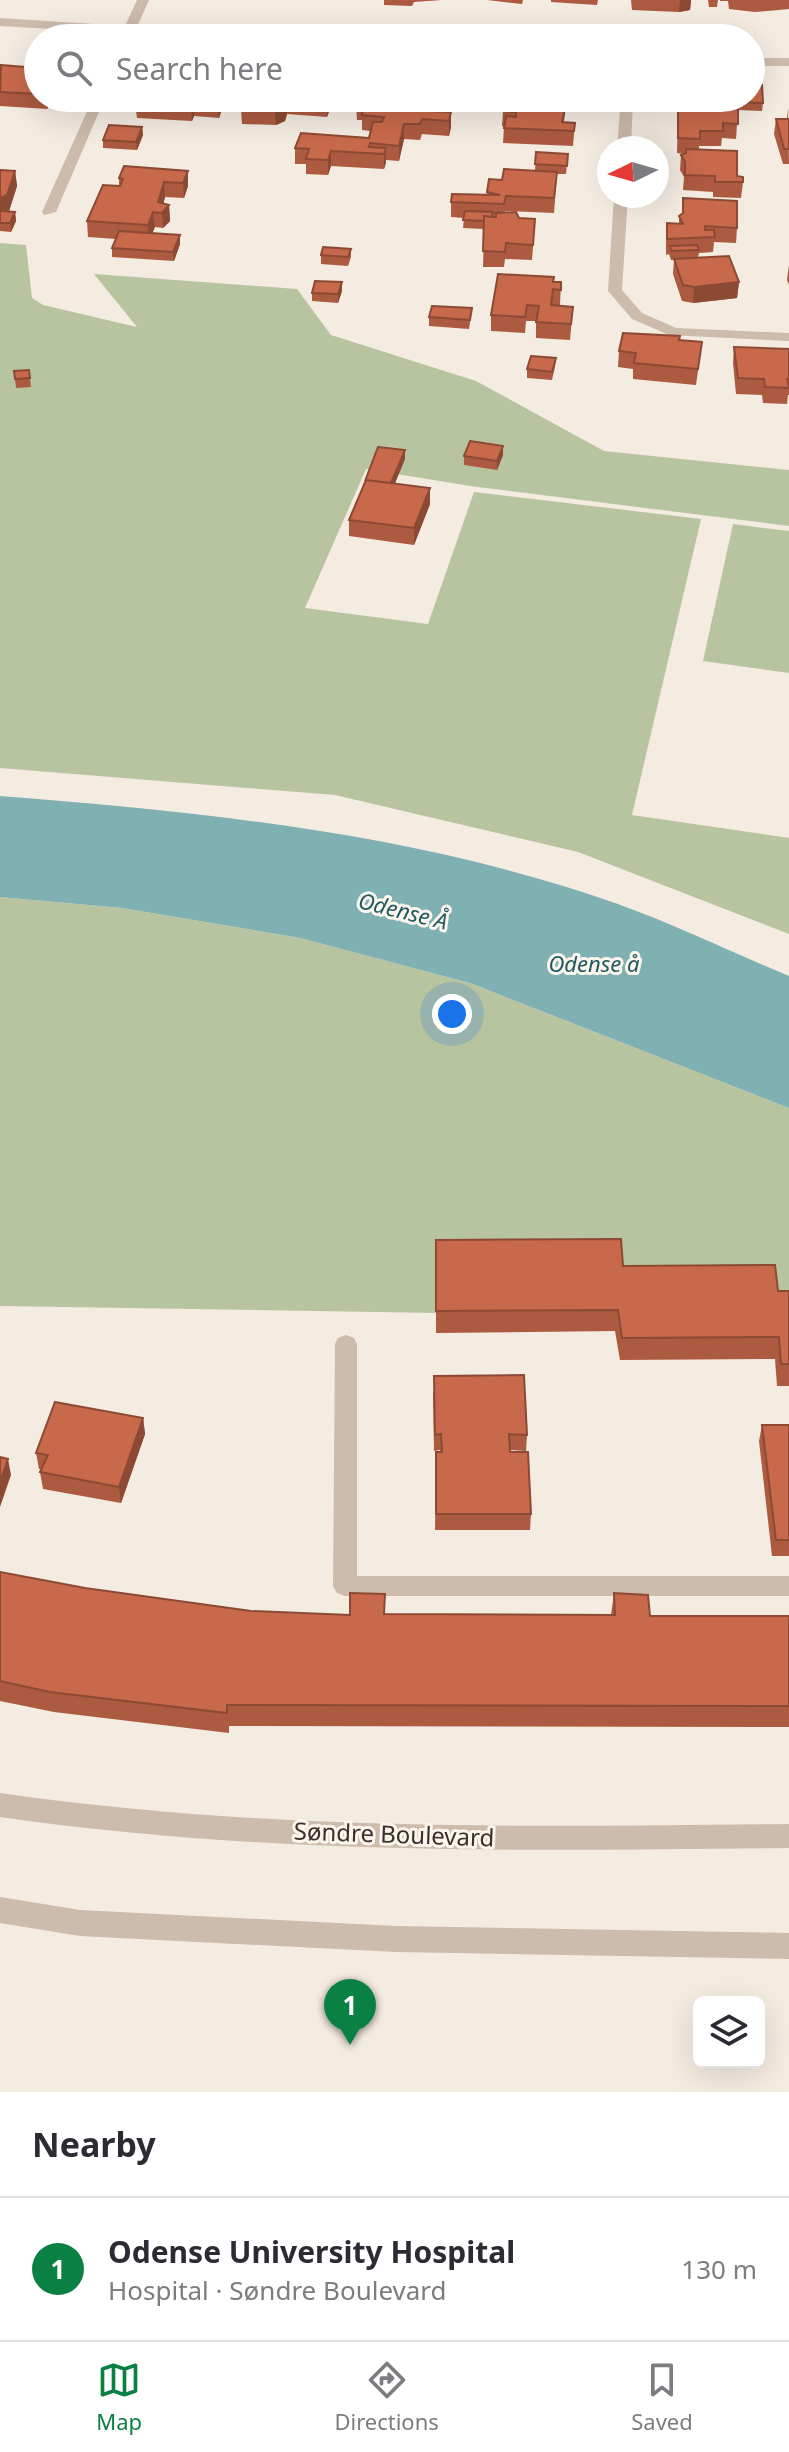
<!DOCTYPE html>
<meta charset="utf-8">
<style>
body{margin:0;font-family:"Noto Sans",sans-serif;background:#f7f7f7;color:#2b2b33}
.controls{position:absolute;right:24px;bottom:24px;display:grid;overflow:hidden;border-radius:12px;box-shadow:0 8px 32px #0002}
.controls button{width:72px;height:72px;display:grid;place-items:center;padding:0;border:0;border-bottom:2px solid #e1e1e2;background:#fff;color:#2b2b33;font:40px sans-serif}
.compass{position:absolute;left:597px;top:136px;width:72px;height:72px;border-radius:50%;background:#fff;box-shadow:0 8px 32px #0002;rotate:265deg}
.you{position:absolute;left:452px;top:1014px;width:28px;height:28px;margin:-20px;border:6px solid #fff;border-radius:50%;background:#1a73e8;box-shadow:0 0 0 12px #1a73e833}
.badge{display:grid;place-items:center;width:52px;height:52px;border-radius:50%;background:#0b8043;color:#fff;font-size:26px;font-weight:700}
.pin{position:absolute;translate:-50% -66px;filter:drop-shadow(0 2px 4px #0008)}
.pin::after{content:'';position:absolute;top:42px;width:28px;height:24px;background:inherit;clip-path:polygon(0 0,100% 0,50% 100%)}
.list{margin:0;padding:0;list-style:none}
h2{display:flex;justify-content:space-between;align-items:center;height:104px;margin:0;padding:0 32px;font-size:34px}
h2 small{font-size:26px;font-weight:400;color:#7c7c81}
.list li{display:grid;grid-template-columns:52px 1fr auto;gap:24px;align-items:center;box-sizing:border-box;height:144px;padding:0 32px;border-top:2px solid #e1e1e2}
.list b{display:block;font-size:30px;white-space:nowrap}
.list p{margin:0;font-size:26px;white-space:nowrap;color:#7c7c81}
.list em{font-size:26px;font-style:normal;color:#7c7c81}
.icon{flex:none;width:44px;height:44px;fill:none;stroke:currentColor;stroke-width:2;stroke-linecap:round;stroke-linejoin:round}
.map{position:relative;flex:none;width:789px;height:2092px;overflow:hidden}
.search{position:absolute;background:#fff;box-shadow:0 8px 32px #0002;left:24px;right:24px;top:24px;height:88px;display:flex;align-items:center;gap:20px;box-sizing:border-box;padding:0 28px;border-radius:44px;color:#7c7c81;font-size:30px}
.sheet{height:248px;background:#fff}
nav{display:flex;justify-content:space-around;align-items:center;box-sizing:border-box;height:112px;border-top:2px solid #e1e1e2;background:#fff;font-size:22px;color:#7c7c81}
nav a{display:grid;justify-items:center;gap:4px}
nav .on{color:#0b8043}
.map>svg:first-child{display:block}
</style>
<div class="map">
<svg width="789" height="2092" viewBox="0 0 789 2092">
<rect width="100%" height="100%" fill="#f4ebe1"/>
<!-- green -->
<path fill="#b8c4a0" d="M 0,243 L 26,245 L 32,298 L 43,305 L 137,327 L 94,274 L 297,289 L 331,335 L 476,381 L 604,451 L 789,470 L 789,526 L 470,486 L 366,469 L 305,608 L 428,624 L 474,492 L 701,519 L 632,815 L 789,838 L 789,934 L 578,852 L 335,795 L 0,768 Z
M 733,524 L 789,531 L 789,673 L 703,661 Z
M 0,897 L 122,908 L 300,938 L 470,983 L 789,1108 L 789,1313 L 437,1313 L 0,1306 Z"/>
<!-- water -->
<path fill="#7fb0b2" d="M 0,796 C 206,812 419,834 615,903 C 674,924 731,952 789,976 L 789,1108 L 470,983 L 300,938 L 122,908 L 0,897 Z"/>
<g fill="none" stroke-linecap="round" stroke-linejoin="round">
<!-- service -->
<path fill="#cdbbac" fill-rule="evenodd" d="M 346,1335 L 354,1338 L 357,1344 L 357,1576 L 789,1576 L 789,1596 L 345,1596 L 337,1593 L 333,1586 L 335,1344 L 338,1338 Z"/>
<!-- minor -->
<path fill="#cdbbac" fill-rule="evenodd" d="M 137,0 L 149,0 L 137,27 L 256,34 L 262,38 L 134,34 L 132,38 L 120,38 L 122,33 L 0,26 L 0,18 L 125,26 Z
M 751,58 L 789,58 L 789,66 L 751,66 Z
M 93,98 L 105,98 L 56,212 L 44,215 L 42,212 Z
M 621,98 L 633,98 L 631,148 L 617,148 Z
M 614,196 L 628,196 L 622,290 L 642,313 L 676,328 L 789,333 L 789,341 L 669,335 L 632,319 L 608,291 Z"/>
<!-- tertiary -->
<path fill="#cdbbac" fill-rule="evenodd" d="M 0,1793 C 265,1831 522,1827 789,1824 L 789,1848 C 522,1851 265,1855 0,1817 Z
M 0,1897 L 80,1910 L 397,1926 L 789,1933 L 789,1959 L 397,1952 L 80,1936 L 0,1923 Z"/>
</g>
<!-- wall -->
<path fill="#ac5a40" d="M 384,0 L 442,0 L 414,2 L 412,6 L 384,5 Z
M 487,0 L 523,0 L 522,4 Z
M 551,0 L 598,0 L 597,5 L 551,2 Z
M 631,0 L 691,0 L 690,10 L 679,12 L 632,10 Z
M 708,0 L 718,0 L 717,7 L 709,7 Z
M 720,0 L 789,0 L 789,9 L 755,12 L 729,9 L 728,1 L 720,1 Z
M 0,66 L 38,68 L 38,98 L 53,98 L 47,109 L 0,106 Z
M 226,98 L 219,118 L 194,116 L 192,121 L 137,118 L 135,103 Z
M 245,98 L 334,98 L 327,117 L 287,114 L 285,121 L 276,125 L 242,124 L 241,109 Z
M 567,98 L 564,122 L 575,123 L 573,146 L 503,143 L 504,127 L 502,126 L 503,111 Z
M 733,98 L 751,98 L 763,103 L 762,111 L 738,110 L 736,139 L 722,138 L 721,146 L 699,146 L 699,149 L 743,182 L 741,198 L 713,197 L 713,192 L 683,190 L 684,177 L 680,170 L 681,155 L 684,154 L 677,153 L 678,111 L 733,103 Z
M 356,105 L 451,112 L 451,127 L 449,136 L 422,134 L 420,140 L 404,139 L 399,161 L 386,160 L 384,169 L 331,166 L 328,175 L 306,174 L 306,164 L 295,164 L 295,148 L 369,138 L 370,131 L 362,130 L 362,120 L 357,120 Z
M 788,108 L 789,164 L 783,164 L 774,134 L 776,119 L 787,119 Z
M 142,127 L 143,135 L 137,150 L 103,148 L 103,140 Z
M 536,152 L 568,154 L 566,174 L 557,174 L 554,213 L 505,211 L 505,213 L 519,218 L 534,234 L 532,260 L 505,259 L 504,267 L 483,267 L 484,229 L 463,228 L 464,218 L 451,217 L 451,202 L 487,195 L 489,179 L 502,180 L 535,171 Z
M 0,170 L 15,171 L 17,186 L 9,211 L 6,212 L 15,212 L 16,221 L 11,232 L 0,231 Z
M 188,171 L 188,186 L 184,198 L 165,197 L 163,204 L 169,205 L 170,221 L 163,228 L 155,227 L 152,233 L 180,244 L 174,261 L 112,257 L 112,248 L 116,239 L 88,237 L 87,221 L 119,186 L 119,178 Z
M 683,198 L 737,228 L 736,243 L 714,242 L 713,252 L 699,253 L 698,257 L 739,282 L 737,298 L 693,303 L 682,301 L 673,274 L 674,260 L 671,260 L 669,254 L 666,255 L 666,239 L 667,223 L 679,224 L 679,216 L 682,214 Z
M 351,249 L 351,257 L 348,266 L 321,264 L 321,255 Z
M 789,265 L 789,285 L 787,280 Z
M 342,282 L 342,291 L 338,303 L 312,301 L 312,293 Z
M 554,282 L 561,282 L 560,305 L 573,307 L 570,340 L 536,338 L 536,321 L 526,321 L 525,333 L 491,331 L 491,315 Z
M 472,308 L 469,329 L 429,326 L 429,317 Z
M 679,340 L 702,342 L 696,385 L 633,379 L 633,369 L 618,367 L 619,351 Z
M 734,347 L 789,349 L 789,395 L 788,395 L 787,404 L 763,403 L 762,395 L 736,394 L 733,363 Z
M 556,358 L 555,367 L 552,380 L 527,378 L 527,369 Z
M 29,370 L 31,387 L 16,388 L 14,371 Z
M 503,446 L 503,455 L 497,470 L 464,465 L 464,456 Z
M 405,459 L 395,483 L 430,504 L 414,545 L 349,536 L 349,520 Z
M 436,1240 L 623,1266 L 778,1291 L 789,1291 L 789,1386 L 777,1386 L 775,1359 L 620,1360 L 615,1331 L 436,1333 Z
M 433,1392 L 527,1435 L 526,1451 L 509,1450 L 531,1514 L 530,1530 L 435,1530 L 436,1452 L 441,1452 L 440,1450 L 434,1451 Z
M 143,1418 L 145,1434 L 121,1503 L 43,1489 L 40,1472 L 42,1469 L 39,1469 L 36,1453 Z
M 762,1425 L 789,1425 L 789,1556 L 772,1556 L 759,1441 Z
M 0,1572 L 85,1588 L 251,1611 L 350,1615 L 611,1615 L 614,1593 L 650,1616 L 789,1616 L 789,1727 L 229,1726 L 229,1733 L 54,1712 L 0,1701 Z"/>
<!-- shaded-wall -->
<path fill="#8c4a34" d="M 680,0 L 691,0 L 690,10 L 679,12 Z
M 46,98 L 53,98 L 47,109 Z
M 220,98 L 226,98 L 219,118 L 218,103 Z
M 328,98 L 334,98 L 327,117 L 327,102 Z
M 286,99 L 287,114 L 285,121 L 276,125 L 275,110 Z
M 193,101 L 194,116 L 192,121 L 191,106 Z
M 451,112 L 451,127 L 449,136 L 449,121 Z
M 404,124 L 404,139 L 399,161 L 399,146 Z
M 142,127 L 143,135 L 137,150 L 136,142 Z
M 386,148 L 386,163 L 384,169 L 384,154 Z
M 331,151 L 331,166 L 328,175 L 328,160 Z
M 15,171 L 17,186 L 9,211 L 0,215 L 0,198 Z
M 188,171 L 188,186 L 184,198 L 183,183 Z
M 164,182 L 165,197 L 161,212 L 158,202 Z
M 169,205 L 170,221 L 163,228 L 162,213 Z
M 15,212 L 16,221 L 11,232 L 10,223 Z
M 153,212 L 155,227 L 149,241 L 148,225 Z
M 180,235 L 180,244 L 174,261 L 173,252 Z
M 342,282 L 342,291 L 338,303 L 338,294 Z
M 739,282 L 737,298 L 693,303 L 694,287 Z
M 503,446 L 503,455 L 497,470 L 497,461 Z
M 405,450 L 405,459 L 391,493 L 391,484 Z
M 430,488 L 430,504 L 414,545 L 414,528 Z
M 143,1418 L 145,1434 L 121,1503 L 119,1487 Z
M 8,1459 L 11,1475 L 0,1507 L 0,1482 Z"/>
<!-- building -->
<path fill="#c8694b" stroke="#8c4a34" stroke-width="2" d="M 1,65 L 38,68 L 38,94 L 0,92 Z
M 751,84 L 762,85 L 763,103 L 733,102 L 733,98 L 751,98 Z
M 138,98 L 220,98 L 218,103 L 193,101 L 191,106 L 135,103 Z
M 245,98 L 328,98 L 327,102 L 286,99 L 284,106 L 275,110 L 241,109 Z
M 359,98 L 431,98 L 431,111 L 451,112 L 449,121 L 422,119 L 420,124 L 404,124 L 399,146 L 370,143 L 369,147 L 386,148 L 384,154 L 331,151 L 328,160 L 306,159 L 309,149 L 295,148 L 301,133 L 369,138 L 373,122 L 382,122 L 384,117 L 362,115 L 364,105 L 356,105 Z
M 567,98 L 562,122 L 575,123 L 574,131 L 504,128 L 506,116 L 516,117 L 516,112 L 503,111 L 505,99 Z
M 691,101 L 738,103 L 738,124 L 723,123 L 723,131 L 700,131 L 700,139 L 678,138 L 678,111 L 689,109 Z
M 776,119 L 789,119 L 789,149 L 784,149 Z
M 109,125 L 142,127 L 136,142 L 103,140 Z
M 686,149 L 737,151 L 737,176 L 743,177 L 743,182 L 715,182 L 715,176 L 685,175 L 685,162 L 681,155 L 686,153 Z
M 536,152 L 568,154 L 567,166 L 535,164 Z
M 124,166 L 188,171 L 183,183 L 164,182 L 158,202 L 169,205 L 162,213 L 153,212 L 148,225 L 87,221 L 103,185 L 120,186 L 123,179 L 119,178 Z
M 504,169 L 557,172 L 554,198 L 506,196 L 504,204 L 451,202 L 452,194 L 500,195 L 487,192 L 489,179 L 502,180 Z
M 0,170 L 15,171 L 7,195 L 0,198 Z
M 683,198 L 737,201 L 737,228 L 705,226 L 705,230 L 714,230 L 715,237 L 667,239 L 667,223 L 683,224 L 679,216 L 683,213 Z
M 0,211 L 15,212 L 10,223 L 0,223 Z
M 465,211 L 493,212 L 492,217 L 484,216 L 484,221 L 463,220 Z
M 516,212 L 519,218 L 535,219 L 533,245 L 506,243 L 505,252 L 483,251 L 484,216 L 496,217 L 496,213 Z
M 119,231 L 180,235 L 173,252 L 112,248 Z
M 697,245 L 699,250 L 671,251 L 670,246 Z
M 323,247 L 351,249 L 348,257 L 321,255 Z
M 729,256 L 739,282 L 694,287 L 683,285 L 674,259 Z
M 498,274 L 554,277 L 553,282 L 561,282 L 561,290 L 553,289 L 551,305 L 573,307 L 571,324 L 536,322 L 539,306 L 527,305 L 525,317 L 491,315 Z
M 315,281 L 342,282 L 338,294 L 312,293 Z
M 432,306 L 472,308 L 470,320 L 429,317 Z
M 623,333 L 680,336 L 679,340 L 702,342 L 698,369 L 634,363 L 636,353 L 619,351 Z
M 734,347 L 789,349 L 789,379 L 787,379 L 789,388 L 765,387 L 764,379 L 738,378 Z
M 531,356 L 556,358 L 552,372 L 527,369 Z
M 29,370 L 30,378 L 15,379 L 14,371 Z
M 470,441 L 503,446 L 497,461 L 464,456 Z
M 378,447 L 405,450 L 391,483 L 366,480 L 365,481 Z
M 366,480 L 430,488 L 414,528 L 349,520 Z
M 621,1239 L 623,1266 L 775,1265 L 778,1291 L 789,1291 L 789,1364 L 781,1364 L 779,1337 L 622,1338 L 618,1310 L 436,1311 L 436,1240 Z
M 524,1375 L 527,1435 L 509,1434 L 510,1452 L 528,1452 L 531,1514 L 436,1514 L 436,1452 L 442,1452 L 441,1434 L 435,1435 L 434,1376 Z
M 55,1402 L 143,1418 L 119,1487 L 40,1472 L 48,1455 L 36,1453 Z
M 762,1425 L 789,1425 L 789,1540 L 776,1540 Z
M 0,1457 L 8,1459 L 0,1482 Z
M 0,1572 L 85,1588 L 251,1611 L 350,1615 L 350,1593 L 385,1594 L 384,1614 L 615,1615 L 614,1593 L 648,1595 L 650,1616 L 789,1616 L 789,1706 L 227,1705 L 227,1713 L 50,1692 L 0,1681 Z"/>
<g text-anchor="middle" stroke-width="6" stroke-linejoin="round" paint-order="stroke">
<!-- water labels -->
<g font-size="22" font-style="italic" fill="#1f5a5e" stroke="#fbf5ee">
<text transform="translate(403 911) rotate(14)" y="8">Odense Å</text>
<text x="594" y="972">Odense å</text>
</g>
<!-- near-street labels -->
<g font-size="24" fill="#3b302b" stroke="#fbf5ee">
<text transform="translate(394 1835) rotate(2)" y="8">Søndre Boulevard</text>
</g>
</g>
</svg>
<div class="controls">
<button><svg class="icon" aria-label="layers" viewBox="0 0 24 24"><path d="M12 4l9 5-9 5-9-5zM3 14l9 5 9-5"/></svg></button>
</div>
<svg class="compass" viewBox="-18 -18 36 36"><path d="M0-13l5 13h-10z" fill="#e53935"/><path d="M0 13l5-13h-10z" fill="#7c7c81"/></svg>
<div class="you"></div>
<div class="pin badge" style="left:350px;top:2045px">1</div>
<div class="search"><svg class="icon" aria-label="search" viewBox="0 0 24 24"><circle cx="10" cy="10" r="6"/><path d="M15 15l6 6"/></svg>Search here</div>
</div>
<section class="sheet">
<h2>Nearby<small></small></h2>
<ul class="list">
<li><span class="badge">1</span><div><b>Odense University Hospital</b><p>Hospital · Søndre Boulevard</p></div><em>130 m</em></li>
</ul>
</section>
<nav>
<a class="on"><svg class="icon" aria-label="map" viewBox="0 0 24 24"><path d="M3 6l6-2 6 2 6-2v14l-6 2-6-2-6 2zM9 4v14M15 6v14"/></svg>Map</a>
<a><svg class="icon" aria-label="directions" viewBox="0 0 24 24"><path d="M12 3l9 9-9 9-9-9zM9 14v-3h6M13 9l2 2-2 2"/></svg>Directions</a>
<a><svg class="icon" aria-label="saved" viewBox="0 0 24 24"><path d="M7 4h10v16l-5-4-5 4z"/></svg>Saved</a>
</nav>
